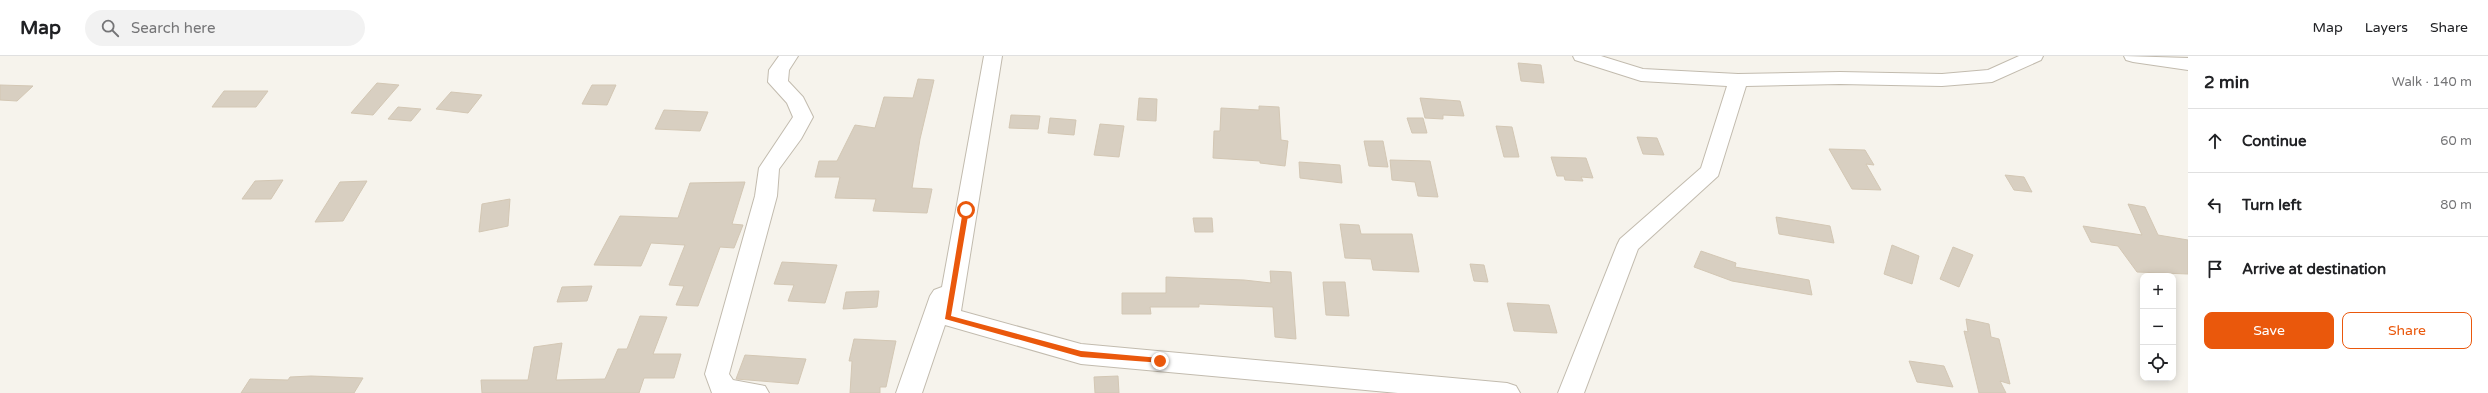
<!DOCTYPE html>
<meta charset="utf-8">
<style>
body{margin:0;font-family:"Varela Round",sans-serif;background:#f2f2f2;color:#202124}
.controls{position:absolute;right:12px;bottom:12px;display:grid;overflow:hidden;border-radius:8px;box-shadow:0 2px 10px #0003}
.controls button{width:36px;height:36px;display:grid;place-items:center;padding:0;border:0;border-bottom:1px solid #e0e0e0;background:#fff;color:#202124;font:20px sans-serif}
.stop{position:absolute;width:12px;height:12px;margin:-9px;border:3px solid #ea580c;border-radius:50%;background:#fff}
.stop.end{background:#ea580c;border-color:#fff;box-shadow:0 1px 4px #0008}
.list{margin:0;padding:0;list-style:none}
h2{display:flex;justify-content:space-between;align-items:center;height:52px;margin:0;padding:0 16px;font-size:17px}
h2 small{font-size:13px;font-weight:400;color:#757577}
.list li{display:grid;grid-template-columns:26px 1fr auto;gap:12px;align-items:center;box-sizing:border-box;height:64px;padding:0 16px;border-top:1px solid #e0e0e0}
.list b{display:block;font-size:15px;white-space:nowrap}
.list em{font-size:13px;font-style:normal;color:#757577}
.actions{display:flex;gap:8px;padding:12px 16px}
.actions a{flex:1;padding:9px 0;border:1px solid #ea580c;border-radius:8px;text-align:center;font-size:14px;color:#ea580c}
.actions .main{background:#ea580c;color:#fff}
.icon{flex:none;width:22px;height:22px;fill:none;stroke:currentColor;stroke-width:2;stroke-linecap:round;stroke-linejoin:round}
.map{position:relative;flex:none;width:2188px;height:337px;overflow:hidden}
header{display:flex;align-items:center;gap:24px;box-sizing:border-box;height:56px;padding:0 20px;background:#fff;border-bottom:1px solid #e0e0e0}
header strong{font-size:19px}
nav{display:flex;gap:22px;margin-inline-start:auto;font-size:14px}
.search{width:280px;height:36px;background:#f2f2f2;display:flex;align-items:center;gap:10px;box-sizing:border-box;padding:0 14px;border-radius:22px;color:#757577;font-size:15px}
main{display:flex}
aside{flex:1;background:#fff}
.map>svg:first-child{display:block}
</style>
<header>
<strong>Map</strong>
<div class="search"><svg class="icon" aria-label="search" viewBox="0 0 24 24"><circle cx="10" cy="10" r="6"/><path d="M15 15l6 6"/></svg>Search here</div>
<nav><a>Map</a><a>Layers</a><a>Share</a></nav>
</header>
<main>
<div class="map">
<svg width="2188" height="337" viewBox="0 0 2188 337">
<rect width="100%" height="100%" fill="#f6f3ec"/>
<!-- building -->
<path fill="#d8cfc1" stroke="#d3c7b4" d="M 1518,7 L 1541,9 L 1544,27 L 1521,25 Z
M 918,23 L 934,24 L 920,83 L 912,132 L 932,133 L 927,157 L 873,155 L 876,143 L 835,142 L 840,121 L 815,121 L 819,105 L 837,105 L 855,69 L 875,72 L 884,41 L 913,42 Z
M 377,27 L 399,29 L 373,59 L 351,57 Z
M 0,29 L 33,30 L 17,45 L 0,44 Z
M 592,29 L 616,29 L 607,49 L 582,48 Z
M 224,35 L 268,35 L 256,51 L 212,51 Z
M 451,36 L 482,39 L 468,57 L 436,53 Z
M 1139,42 L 1157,43 L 1156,65 L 1137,64 Z
M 1420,42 L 1460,45 L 1464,60 L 1443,59 L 1443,63 L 1425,62 Z
M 1259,50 L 1279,51 L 1281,84 L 1288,85 L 1285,110 L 1260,107 L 1260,105 L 1213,102 L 1214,75 L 1220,75 L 1221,52 L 1259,54 Z
M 398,51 L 421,53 L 411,65 L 388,63 Z
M 664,54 L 708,56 L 700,75 L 655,73 Z
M 1011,59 L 1040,60 L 1038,73 L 1009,72 Z
M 1050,62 L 1076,64 L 1074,79 L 1048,77 Z
M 1407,62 L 1423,62 L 1427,77 L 1412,77 Z
M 1100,68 L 1124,70 L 1119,101 L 1094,99 Z
M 1496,70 L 1512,71 L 1519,101 L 1504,101 Z
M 1637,81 L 1657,82 L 1664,99 L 1643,98 Z
M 1364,85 L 1383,85 L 1388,111 L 1369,110 Z
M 1829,93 L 1865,94 L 1874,109 L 1866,108 L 1881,134 L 1852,133 Z
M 1551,101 L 1586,102 L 1593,122 L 1581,121 L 1583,125 L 1565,124 L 1564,120 L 1557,120 Z
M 1390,104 L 1430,105 L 1438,141 L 1418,140 L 1415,126 L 1392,124 Z
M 1299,106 L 1340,109 L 1342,127 L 1300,122 Z
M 2005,119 L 2024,121 L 2032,136 L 2014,134 Z
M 283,124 L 271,143 L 242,143 L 255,125 Z
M 367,125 L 343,165 L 315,166 L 340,126 Z
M 745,126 L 732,168 L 743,169 L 734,192 L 720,191 L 698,250 L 676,249 L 684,230 L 669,229 L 685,189 L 651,187 L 641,210 L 594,209 L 620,160 L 678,162 L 690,127 Z
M 510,143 L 508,170 L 479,176 L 482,148 Z
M 2128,148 L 2145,151 L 2158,179 L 2188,184 L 2188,218 L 2137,216 L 2118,190 L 2091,186 L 2083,170 L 2142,179 Z
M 1776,161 L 1830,170 L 1834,187 L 1779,178 Z
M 1193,162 L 1212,162 L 1213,176 L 1195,176 Z
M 1340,168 L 1359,169 L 1361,178 L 1412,178 L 1419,216 L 1373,214 L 1371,203 L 1345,202 Z
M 1892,189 L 1919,200 L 1912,228 L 1884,218 Z
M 1953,191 L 1973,199 L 1959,231 L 1940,223 Z
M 1701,195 L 1736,207 L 1735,211 L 1809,224 L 1812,239 L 1732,225 L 1694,211 Z
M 782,206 L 837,209 L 825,247 L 788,245 L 794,229 L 774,228 Z
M 1470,208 L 1484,209 L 1488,226 L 1474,225 Z
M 1270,215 L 1291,216 L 1296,283 L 1275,281 L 1273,251 L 1199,248 L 1199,251 L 1150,251 L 1151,258 L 1122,258 L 1122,237 L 1166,237 L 1166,221 L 1244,224 L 1271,227 Z
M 1323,226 L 1345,226 L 1349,260 L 1326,259 Z
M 592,230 L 587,245 L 557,246 L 562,231 Z
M 879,235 L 877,251 L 843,253 L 846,236 Z
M 1507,247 L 1549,249 L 1557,277 L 1514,275 Z
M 640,260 L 667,261 L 653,298 L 681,298 L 674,322 L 644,322 L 639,337 L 482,337 L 481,324 L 528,324 L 534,291 L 562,287 L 556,324 L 605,323 L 618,293 L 627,293 Z
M 1966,263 L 1989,268 L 1991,281 L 1999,283 L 2010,328 L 2000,325 L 2006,337 L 1979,337 L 1964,275 L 1968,276 Z
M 854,283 L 896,285 L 886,331 L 880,331 L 880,337 L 850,337 L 852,305 L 849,305 Z
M 745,299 L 806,303 L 798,328 L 736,323 Z
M 1909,305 L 1944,310 L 1953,331 L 1917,326 Z
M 311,320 L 363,322 L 354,337 L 241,337 L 250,323 L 288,324 L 290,321 Z
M 1118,320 L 1119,337 L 1095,337 L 1094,321 Z"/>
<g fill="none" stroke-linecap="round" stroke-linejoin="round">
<!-- minor casing -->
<g stroke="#c2bbae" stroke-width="2">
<path id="minor" d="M 779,0 L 798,0 L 789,14 L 788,25 L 803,41 L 813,61 L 801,83 L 779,113 L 777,140 L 729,318 L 733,324 L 765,330 L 769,337 L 712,337 L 705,318 L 755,140 L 759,112 L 793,61 L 787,47 L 768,26 L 769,14 Z
M 984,0 L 1002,0 L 961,255 L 1081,288 L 1507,327 L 1516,330 L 1520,337 L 1398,337 L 1081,308 L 945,269 L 922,337 L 896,337 L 930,240 L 934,234 L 942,231 Z
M 1573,0 L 1601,0 L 1643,13 L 1738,18 L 1840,16 L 1942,18 L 1988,14 L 2019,0 L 2043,0 L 2041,4 L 1992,26 L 1942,30 L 1840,28 L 1746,30 L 1718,120 L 1638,193 L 1584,337 L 1558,337 L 1617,189 L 1620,183 L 1701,112 L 1727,30 L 1641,25 L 1575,4 Z
M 2124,0 L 2188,2 L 2188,14 L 2133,6 L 2126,4 Z"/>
</g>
<!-- minor -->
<use href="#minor" fill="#fff" fill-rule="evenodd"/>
</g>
<!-- route -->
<path fill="#ea580c" d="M 966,151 L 969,154 L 951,260 L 1081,295 L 1160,302 L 1163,303 L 1163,307 L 1081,301 L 945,263 L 963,154 Z"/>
</svg>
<div class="controls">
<button>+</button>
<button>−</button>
<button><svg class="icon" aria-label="locate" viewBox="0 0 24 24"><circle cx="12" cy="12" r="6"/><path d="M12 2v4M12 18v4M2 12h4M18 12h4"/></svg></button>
</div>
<div class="stop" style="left:966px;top:154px"></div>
<div class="stop end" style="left:1160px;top:305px"></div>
</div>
<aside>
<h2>2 min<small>Walk · 140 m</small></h2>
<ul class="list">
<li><svg class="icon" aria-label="ahead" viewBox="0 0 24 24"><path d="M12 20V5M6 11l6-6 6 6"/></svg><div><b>Continue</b></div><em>60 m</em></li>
<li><svg class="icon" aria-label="left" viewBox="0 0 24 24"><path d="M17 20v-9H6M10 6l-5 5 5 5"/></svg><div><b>Turn left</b></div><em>80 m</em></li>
<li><svg class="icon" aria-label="arrive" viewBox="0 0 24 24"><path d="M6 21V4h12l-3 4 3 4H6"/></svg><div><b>Arrive at destination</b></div></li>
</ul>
<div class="actions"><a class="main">Save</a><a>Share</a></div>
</aside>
</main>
